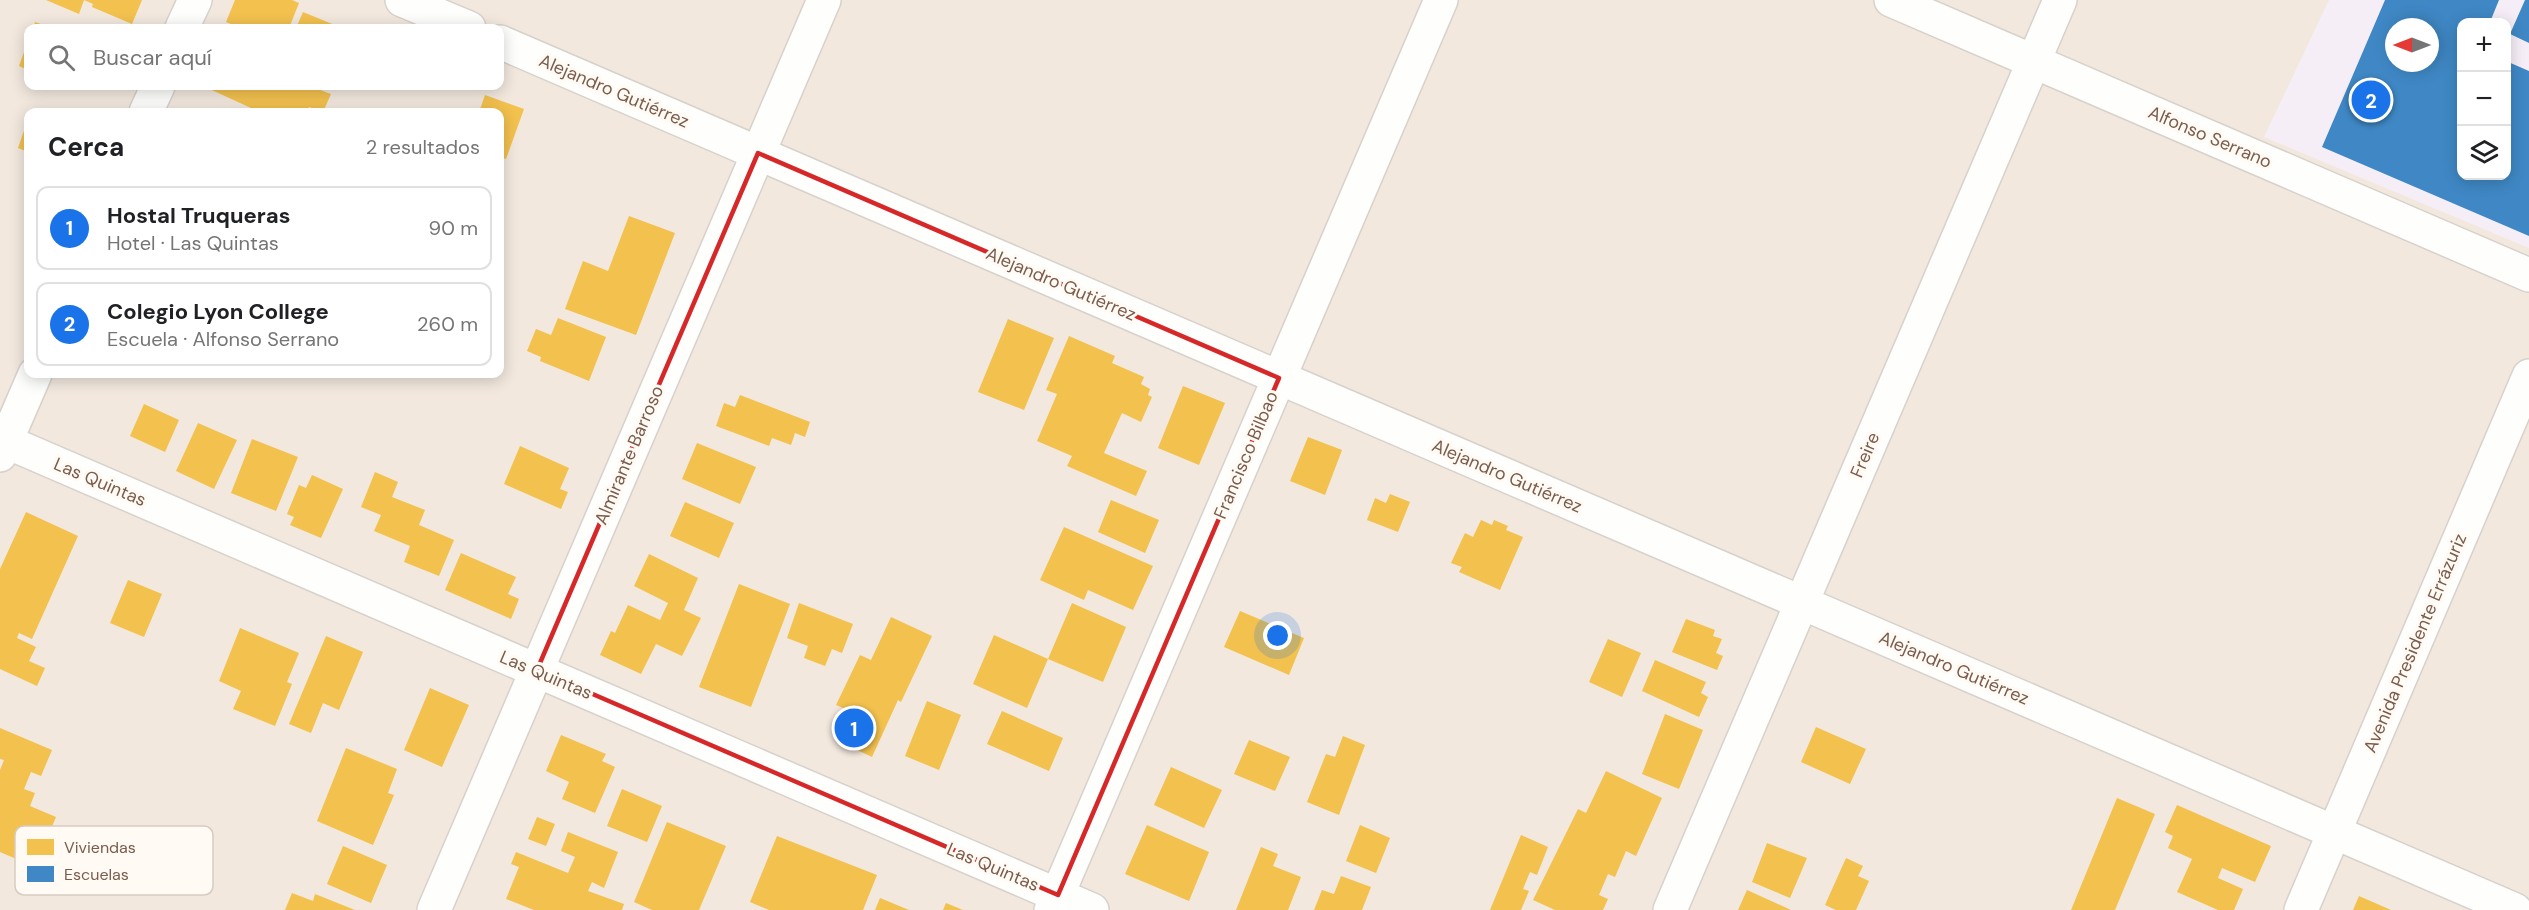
<!DOCTYPE html>
<html lang="es">
<meta charset="utf-8">
<style>
body{margin:0;font-family:"DM Sans",sans-serif;background:#f2f2f2;color:#202124}
.controls{position:absolute;right:18px;top:18px;display:grid;overflow:hidden;border-radius:12px;box-shadow:0 3px 15px #0003}
.controls button{width:54px;height:54px;display:grid;place-items:center;padding:0;border:0;border-bottom:2px solid #e0e0e0;background:#fff;color:#202124;font:30px sans-serif}
.compass{position:absolute;left:2385px;top:18px;width:54px;height:54px;border-radius:50%;background:#fff;box-shadow:0 3px 15px #0003;rotate:270deg}
.you{position:absolute;left:1278px;top:636px;width:21px;height:21px;margin:-15px;border:4px solid #fff;border-radius:50%;background:#1a73e8;box-shadow:0 0 0 9px #1a73e833}
.badge{display:grid;place-items:center;width:39px;height:39px;border-radius:50%;background:#1a73e8;color:#fff;font-size:20px;font-weight:700}
.pin{position:absolute;translate:-50% -50%;border:3px solid #fff;box-shadow:0 2px 6px #0006}
.list{margin:0;padding:0;list-style:none}
h2{display:flex;justify-content:space-between;align-items:center;height:78px;margin:0;padding:0 24px;font-size:26px}
h2 small{font-size:20px;font-weight:400;color:#757577}
.list li{display:grid;grid-template-columns:39px 1fr auto;gap:18px;align-items:center;box-sizing:border-box;height:84px;margin:0 12px 12px;padding:0 12px;border:2px solid #e0e0e0;border-radius:12px}
.list b{display:block;font-size:22px;white-space:nowrap}
.list p{margin:0;font-size:20px;white-space:nowrap;color:#757577}
.list em{font-size:20px;font-style:normal;color:#757577}
.icon{flex:none;width:33px;height:33px;fill:none;stroke:currentColor;stroke-width:2;stroke-linecap:round;stroke-linejoin:round}
.map{position:relative;flex:none;width:2529px;height:910px;overflow:hidden}
.search{position:absolute;background:#fff;box-shadow:0 3px 15px #0003;left:24px;top:24px;width:480px;height:66px;display:flex;align-items:center;gap:15px;box-sizing:border-box;padding:0 21px;border-radius:12px;color:#757577;font-size:22px}
.panel{position:absolute;background:#fff;box-shadow:0 3px 15px #0003;left:24px;top:108px;width:480px;height:270px;border-radius:12px}
.map>svg:first-child{display:block}
</style>
<div class="map">
<svg width="2529" height="910" viewBox="0 0 2529 910">
<rect width="100%" height="100%" fill="#f9f5f0"/>
<!-- residential -->
<path fill="#f2e8de" fill-rule="evenodd" d="M 0,0 L 2529,0 L 2529,910 L 0,910 ZM 2462,22 L 2506,22 L 2506,176 L 2462,176 ZM 2394,27 L 2430,27 L 2430,63 L 2394,63 ZM 28,28 L 500,28 L 500,86 L 28,86 ZM 28,112 L 500,112 L 500,374 L 28,374 Z"/>
<!-- education -->
<path fill="#f6eef6" fill-rule="evenodd" d="M 2329,0 L 2529,0 L 2529,248 L 2264,137 ZM 2462,22 L 2506,22 L 2506,176 L 2462,176 ZM 2394,27 L 2430,27 L 2430,63 L 2394,63 Z"/>
<!-- homes -->
<path fill="#f2c14e" d="M 46,0 L 142,0 L 132,24 L 92,7 L 93,4 L 84,0 L 79,14 Z
M 235,0 L 292,0 L 299,3 L 289,28 L 241,28 L 226,22 Z
M 303,12 L 342,28 L 296,28 Z
M 35,22 L 52,28 L 33,28 Z
M 28,41 L 28,70 L 19,66 Z
M 203,86 L 322,86 L 320,90 L 331,94 L 323,112 L 309,107 L 307,112 L 249,112 L 251,108 Z
M 485,95 L 524,109 L 506,159 L 500,157 L 500,112 L 479,112 Z
M 28,119 L 28,152 L 18,148 Z
M 629,216 L 675,233 L 636,335 L 565,309 L 583,261 L 608,271 Z
M 558,318 L 606,337 L 589,381 L 540,361 L 541,357 L 527,351 L 536,329 L 551,335 Z
M 1008,319 L 1054,338 L 1024,410 L 978,392 Z
M 1069,336 L 1115,356 L 1112,363 L 1144,377 L 1141,384 L 1150,389 L 1148,395 L 1152,397 L 1141,422 L 1122,413 L 1104,453 L 1147,471 L 1136,496 L 1067,466 L 1072,456 L 1037,441 L 1057,394 L 1046,390 Z
M 1183,386 L 1225,403 L 1199,465 L 1158,448 Z
M 740,395 L 810,422 L 805,437 L 795,433 L 791,445 L 772,438 L 769,446 L 716,426 L 724,403 L 735,407 Z
M 144,404 L 179,420 L 165,452 L 130,436 Z
M 198,423 L 237,440 L 214,489 L 176,471 Z
M 1308,437 L 1342,450 L 1325,495 L 1290,481 Z
M 252,439 L 298,457 L 276,511 L 231,493 Z
M 697,443 L 756,467 L 740,504 L 682,479 Z
M 520,446 L 569,468 L 560,489 L 568,492 L 561,509 L 504,484 Z
M 375,472 L 398,482 L 392,497 L 425,510 L 419,525 L 454,540 L 439,576 L 404,562 L 410,546 L 374,531 L 381,515 L 361,507 Z
M 312,475 L 343,489 L 321,538 L 290,525 L 294,517 L 287,514 L 299,485 L 306,488 Z
M 1390,494 L 1410,502 L 1398,532 L 1367,520 L 1375,498 L 1386,503 Z
M 1111,500 L 1159,520 L 1145,553 L 1098,532 Z
M 685,502 L 734,523 L 719,558 L 670,536 Z
M 26,512 L 78,536 L 32,639 L 19,633 L 17,638 L 36,647 L 29,661 L 45,668 L 37,686 L 0,669 L 0,569 Z
M 1481,520 L 1492,525 L 1494,520 L 1508,526 L 1506,530 L 1523,537 L 1500,590 L 1459,572 L 1462,567 L 1451,563 L 1465,533 L 1473,537 Z
M 1064,527 L 1153,566 L 1133,610 L 1088,590 L 1084,600 L 1040,580 Z
M 461,553 L 516,577 L 508,594 L 519,599 L 511,619 L 445,590 Z
M 649,554 L 698,578 L 684,610 L 701,618 L 682,656 L 656,644 L 641,674 L 600,655 L 611,631 L 615,633 L 628,605 L 660,620 L 668,603 L 634,586 Z
M 128,580 L 162,594 L 144,637 L 110,623 Z
M 739,584 L 790,604 L 751,707 L 699,687 Z
M 799,603 L 853,624 L 842,653 L 832,649 L 825,666 L 804,658 L 808,646 L 787,638 Z
M 1072,603 L 1126,627 L 1103,682 L 1048,659 Z
M 1240,611 L 1304,638 L 1289,675 L 1224,647 Z
M 891,617 L 932,636 L 901,702 L 898,700 L 872,757 L 836,740 L 850,711 L 836,705 L 860,655 L 871,660 Z
M 1686,619 L 1715,630 L 1713,636 L 1722,639 L 1716,653 L 1723,656 L 1717,670 L 1672,652 Z
M 240,628 L 299,653 L 287,682 L 292,684 L 275,726 L 233,709 L 241,691 L 219,681 Z
M 994,635 L 1048,659 L 1027,708 L 973,684 Z
M 326,636 L 363,652 L 339,710 L 323,703 L 311,733 L 289,724 Z
M 1608,639 L 1641,653 L 1622,697 L 1589,682 Z
M 1655,660 L 1706,682 L 1701,693 L 1708,697 L 1699,717 L 1642,691 Z
M 430,688 L 469,705 L 442,767 L 404,750 Z
M 927,701 L 961,715 L 939,770 L 905,756 Z
M 1002,711 L 1063,738 L 1049,771 L 987,744 Z
M 1665,714 L 1703,730 L 1679,789 L 1642,774 Z
M 1816,727 L 1866,749 L 1850,784 L 1801,762 Z
M 0,728 L 52,750 L 41,776 L 31,772 L 24,789 L 35,793 L 30,806 L 56,817 L 35,867 L 0,852 L 0,770 L 4,760 L 0,759 Z
M 561,735 L 606,754 L 602,761 L 615,767 L 595,813 L 562,799 L 569,782 L 546,771 Z
M 1343,736 L 1365,745 L 1339,815 L 1307,802 L 1326,754 L 1335,757 Z
M 1249,740 L 1290,757 L 1275,791 L 1234,774 Z
M 346,748 L 397,769 L 388,793 L 394,795 L 373,845 L 317,821 Z
M 1171,767 L 1222,790 L 1204,828 L 1154,805 Z
M 1606,771 L 1662,798 L 1636,856 L 1626,851 L 1615,877 L 1608,874 L 1599,895 L 1608,899 L 1603,910 L 1555,910 L 1533,900 L 1578,809 L 1586,813 Z
M 622,789 L 662,806 L 647,842 L 607,826 Z
M 2117,798 L 2155,814 L 2115,910 L 2071,910 Z
M 2177,805 L 2271,846 L 2255,882 L 2222,868 L 2218,878 L 2243,889 L 2234,910 L 2218,910 L 2177,892 L 2192,859 L 2168,848 L 2173,836 L 2165,832 Z
M 537,817 L 555,824 L 546,846 L 528,839 Z
M 667,822 L 726,846 L 699,910 L 652,910 L 634,902 Z
M 1147,825 L 1209,852 L 1189,901 L 1125,874 Z
M 1360,825 L 1390,838 L 1376,873 L 1346,861 Z
M 568,832 L 618,852 L 604,888 L 592,882 L 588,891 L 624,904 L 622,910 L 534,910 L 506,899 L 519,867 L 511,864 L 516,852 L 568,873 L 575,857 L 561,851 Z
M 1521,835 L 1548,847 L 1537,875 L 1530,872 L 1523,889 L 1529,891 L 1521,910 L 1490,910 Z
M 777,836 L 877,875 L 863,910 L 769,910 L 750,902 Z
M 1767,843 L 1807,858 L 1790,898 L 1752,882 Z
M 343,846 L 387,865 L 371,903 L 327,884 Z
M 1261,847 L 1278,854 L 1273,866 L 1301,877 L 1288,910 L 1236,910 Z
M 1846,858 L 1863,866 L 1858,876 L 1869,881 L 1856,910 L 1836,910 L 1825,905 Z
M 1341,876 L 1371,887 L 1362,910 L 1314,910 L 1322,890 L 1334,894 Z
M 1747,890 L 1791,910 L 1738,910 Z
M 292,893 L 313,901 L 315,894 L 355,910 L 285,910 Z
M 2359,896 L 2391,910 L 2353,910 Z
M 880,898 L 909,910 L 875,910 Z
M 946,903 L 963,910 L 943,910 Z"/>
<!-- schools -->
<path fill="#3f88c5" fill-rule="evenodd" d="M 2385,0 L 2499,0 L 2490,22 L 2462,22 L 2462,176 L 2506,176 L 2506,61 L 2529,71 L 2529,236 L 2322,147 ZM 2394,27 L 2430,27 L 2430,63 L 2394,63 Z
M 2525,0 L 2529,0 L 2529,43 L 2510,34 Z"/>
<g fill="none" stroke-linecap="round" stroke-linejoin="round">
<!-- minor casing -->
<g stroke="#d7d1cb" stroke-width="36">
<path id="minor" d="M 402,0 L 469,28
M 1891,0 L 2529,275
M 182,28 L 195,0
M 500,42 L 2515,910
M 146,112 L 158,86
M 0,439 L 1092,910
M 0,455 L 35,374
M 434,910 L 824,0
M 1051,910 L 1441,0
M 1670,910 L 2060,0
M 2301,910 L 2529,376"/>
</g>
<!-- minor -->
<use href="#minor" stroke="#fefefd" stroke-width="33"/>
</g>
<!-- marked area -->
<path fill="none" stroke="#d62828" stroke-width="4.5" stroke-linejoin="round" d="M 758,153 L 1279,378 L 1058,895 L 537,670 Z"/>
<g text-anchor="middle" stroke-width="6" stroke-linejoin="round" paint-order="stroke">
<!-- street labels -->
<g font-size="18" fill="#7a5c4d" stroke="#fffaf3">
<text transform="translate(614 91) rotate(23)" y="6">Alejandro Gutiérrez</text>
<text transform="translate(2210 137) rotate(23)" y="6">Alfonso Serrano</text>
<text transform="translate(1061 284) rotate(23)" y="6">Alejandro Gutiérrez</text>
<text transform="translate(629 455) rotate(-67)" y="6">Almirante Barroso</text>
<text transform="translate(1246 455) rotate(-67)" y="6">Francisco Bilbao</text>
<text transform="translate(1865 455) rotate(-67)" y="6">Freire</text>
<text transform="translate(1507 476) rotate(23)" y="6">Alejandro Gutiérrez</text>
<text transform="translate(100 482) rotate(23)" y="6">Las Quintas</text>
<text transform="translate(2415 643) rotate(-67)" y="6">Avenida Presidente Errázuriz</text>
<text transform="translate(1954 668) rotate(23)" y="6">Alejandro Gutiérrez</text>
<text transform="translate(546 675) rotate(23)" y="6">Las Quintas</text>
<text transform="translate(993 867) rotate(23)" y="6">Las Quintas</text>
</g>
</g>
<!-- legend -->
<rect x="15" y="826" width="198" height="69" rx="9" fill="#fffaf3" stroke="#d7cbc1" stroke-width="1.5"/>
<rect x="27" y="839" width="27" height="16" fill="#f2c14e"/>
<rect x="27" y="866" width="27" height="16" fill="#3f88c5"/>
<g font-size="16" fill="#7a5c4d">
<text x="64" y="853">Viviendas</text>
<text x="64" y="880">Escuelas</text>
</g>
</svg>
<div class="controls">
<button>+</button>
<button>−</button>
<button><svg class="icon" aria-label="layers" viewBox="0 0 24 24"><path d="M12 4l9 5-9 5-9-5zM3 14l9 5 9-5"/></svg></button>
</div>
<svg class="compass" viewBox="-18 -18 36 36"><path d="M0-13l5 13h-10z" fill="#e53935"/><path d="M0 13l5-13h-10z" fill="#757577"/></svg>
<div class="you"></div>
<div class="pin badge" style="left:854px;top:728px">1</div>
<div class="pin badge" style="left:2371px;top:100px">2</div>
<div class="search"><svg class="icon" aria-label="search" viewBox="0 0 24 24"><circle cx="10" cy="10" r="6"/><path d="M15 15l6 6"/></svg>Buscar aquí</div>
<section class="panel">
<h2>Cerca<small>2 resultados</small></h2>
<ul class="list">
<li><span class="badge">1</span><div><b>Hostal Truqueras</b><p>Hotel · Las Quintas</p></div><em>90 m</em></li>
<li><span class="badge">2</span><div><b>Colegio Lyon College</b><p>Escuela · Alfonso Serrano</p></div><em>260 m</em></li>
</ul>
</section>
</div>
